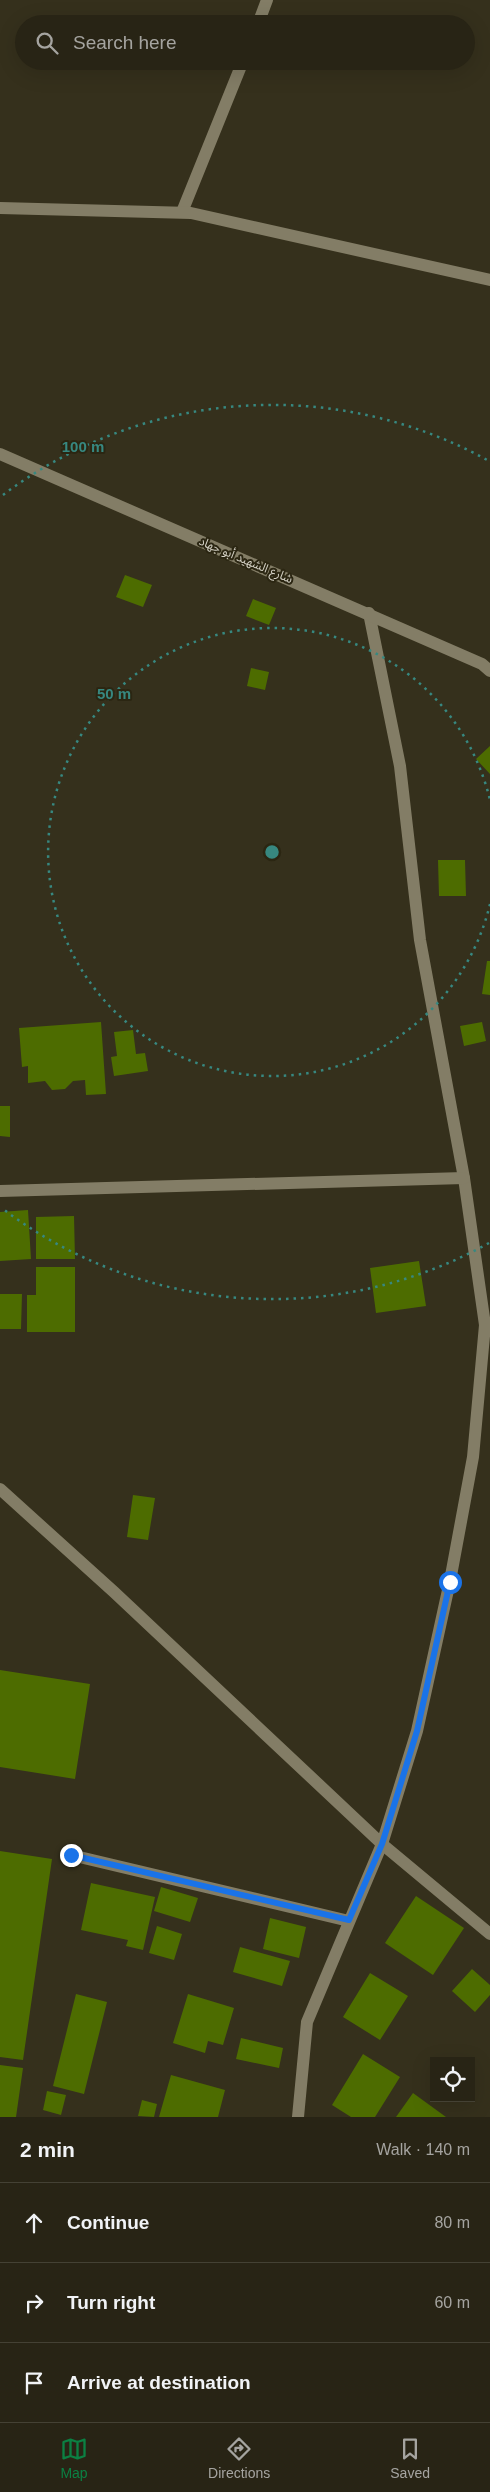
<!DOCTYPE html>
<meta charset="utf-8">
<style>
body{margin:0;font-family:Helvetica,"Noto Sans Arabic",sans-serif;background:#343022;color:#f1f3f6}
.controls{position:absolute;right:15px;bottom:15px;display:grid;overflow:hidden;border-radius:0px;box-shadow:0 5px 20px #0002}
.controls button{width:45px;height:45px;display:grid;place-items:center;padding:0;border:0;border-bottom:1px solid #444134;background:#282415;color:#f1f3f6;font:25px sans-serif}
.stop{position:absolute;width:15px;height:15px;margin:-11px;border:4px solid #1a73e8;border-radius:50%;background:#fff}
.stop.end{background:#1a73e8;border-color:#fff;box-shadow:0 1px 5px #0008}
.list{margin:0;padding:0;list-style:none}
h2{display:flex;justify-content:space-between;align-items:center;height:65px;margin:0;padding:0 20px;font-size:21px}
h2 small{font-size:16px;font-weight:400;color:#a5a4a0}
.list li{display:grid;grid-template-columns:32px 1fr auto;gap:15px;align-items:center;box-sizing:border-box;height:80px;padding:0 20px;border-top:1px solid #444134}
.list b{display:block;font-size:19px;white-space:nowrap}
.list em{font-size:16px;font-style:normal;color:#a5a4a0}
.icon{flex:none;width:28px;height:28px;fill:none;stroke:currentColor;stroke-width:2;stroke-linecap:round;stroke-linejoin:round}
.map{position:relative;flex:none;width:490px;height:2117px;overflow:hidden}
.search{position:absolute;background:#282415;box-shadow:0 5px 20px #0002;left:15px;right:15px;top:15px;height:55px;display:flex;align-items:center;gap:12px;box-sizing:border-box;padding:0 18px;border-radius:28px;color:#a5a4a0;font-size:19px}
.sheet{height:305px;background:#282415}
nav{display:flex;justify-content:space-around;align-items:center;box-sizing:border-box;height:70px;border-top:1px solid #444134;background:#282415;font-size:14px;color:#a5a4a0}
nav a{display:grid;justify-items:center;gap:2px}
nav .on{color:#0b8043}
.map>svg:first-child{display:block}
</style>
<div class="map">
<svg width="490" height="2117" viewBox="0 0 490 2117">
<rect width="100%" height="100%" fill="#35301c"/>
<!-- building -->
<path fill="#4d6c00" d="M 125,575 L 152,585 L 143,607 L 116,597 Z
M 253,599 L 276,608 L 269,625 L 246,616 Z
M 251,668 L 269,672 L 265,690 L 247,686 Z
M 490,746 L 490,774 L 476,759 Z
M 438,860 L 465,860 L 466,896 L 439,896 Z
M 487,961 L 490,961 L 490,995 L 482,994 Z
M 101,1022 L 106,1094 L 86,1095 L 85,1080 L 73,1081 L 65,1089 L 52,1090 L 45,1081 L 28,1083 L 28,1066 L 22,1067 L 19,1028 Z
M 482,1022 L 486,1041 L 464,1046 L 460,1026 Z
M 133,1030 L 136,1054 L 145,1053 L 148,1071 L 114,1076 L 111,1057 L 117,1056 L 114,1032 Z
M 0,1106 L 10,1106 L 10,1137 L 0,1136 Z
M 28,1210 L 31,1259 L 0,1261 L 0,1212 Z
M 74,1216 L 75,1259 L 36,1259 L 36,1217 Z
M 419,1261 L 426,1306 L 376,1313 L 370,1268 Z
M 36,1267 L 75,1267 L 75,1332 L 27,1332 L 27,1295 L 36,1295 Z
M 0,1294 L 22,1294 L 21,1329 L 0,1329 Z
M 133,1495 L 155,1498 L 148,1540 L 127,1537 Z
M 0,1670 L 90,1684 L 75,1779 L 0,1767 Z
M 0,1851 L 52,1859 L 23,2060 L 0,2057 Z
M 91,1883 L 155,1897 L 143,1950 L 126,1946 L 128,1940 L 81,1930 Z
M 161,1887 L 198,1898 L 190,1922 L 154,1911 Z
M 416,1896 L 464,1928 L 433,1975 L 385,1943 Z
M 270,1918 L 306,1927 L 299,1958 L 263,1949 Z
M 157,1926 L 182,1934 L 174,1960 L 149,1953 Z
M 240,1947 L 290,1961 L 282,1986 L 233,1972 Z
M 472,1969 L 490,1985 L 490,1995 L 475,2012 L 452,1991 Z
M 370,1973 L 408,1996 L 380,2040 L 343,2017 Z
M 76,1994 L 107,2002 L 84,2094 L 53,2086 Z
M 188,1994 L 234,2008 L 223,2045 L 208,2041 L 205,2053 L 173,2043 Z
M 241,2038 L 283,2048 L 279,2068 L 236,2059 Z
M 363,2054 L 400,2077 L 375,2117 L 351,2117 L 332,2105 Z
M 0,2065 L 23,2068 L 16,2117 L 0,2117 Z
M 171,2075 L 225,2090 L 218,2117 L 159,2117 Z
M 47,2091 L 66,2095 L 61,2115 L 43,2110 Z
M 413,2093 L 446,2117 L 396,2117 Z
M 142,2100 L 157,2104 L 154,2117 L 138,2116 Z"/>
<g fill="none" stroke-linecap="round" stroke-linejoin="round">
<!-- service -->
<path stroke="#837d66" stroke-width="12" d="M 258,24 L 267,0
M 182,212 L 243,61
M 0,1489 L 114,1592 L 382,1844
M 71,1855 L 349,1921
M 298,2117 L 307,2022 L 382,1844 L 417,1731 L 450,1581 L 473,1457 L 485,1325 L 464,1178 L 420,940 L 400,766 L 369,613"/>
<!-- minor -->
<path stroke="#837d66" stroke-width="12" d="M 0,208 L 191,213 L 490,280
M 0,454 L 482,664 L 490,671
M 0,1191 L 464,1178
M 382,1844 L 490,1934"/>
</g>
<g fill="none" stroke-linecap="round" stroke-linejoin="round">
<!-- route -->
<path stroke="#1a73e8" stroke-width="6" d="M 71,1855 L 349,1920 L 382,1844 L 417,1731 L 450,1582"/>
</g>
<!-- distance rings -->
<g fill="none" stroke="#378880" stroke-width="2.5" stroke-dasharray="2.5 5">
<path d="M490 904A224 224 0 1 1 490 800"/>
<path d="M489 1243A447 447 0 0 1 3 1209M3 495A447 447 0 0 1 489 461"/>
</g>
<g text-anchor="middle" stroke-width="4" stroke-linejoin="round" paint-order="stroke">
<!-- street labels -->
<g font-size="12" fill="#d5d2c6" stroke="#2b2612">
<text transform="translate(246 560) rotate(23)" y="4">شارع الشهيد أبو جهاد</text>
</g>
</g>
<circle cx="272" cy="852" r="8" fill="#378880" stroke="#2b2612" stroke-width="2.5"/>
<g font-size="15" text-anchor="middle" font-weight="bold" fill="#378880" stroke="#2b2612" stroke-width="4" stroke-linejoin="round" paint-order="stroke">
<text x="83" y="452">100 m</text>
<text x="114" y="699">50 m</text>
</g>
</svg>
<div class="controls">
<button><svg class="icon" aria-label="locate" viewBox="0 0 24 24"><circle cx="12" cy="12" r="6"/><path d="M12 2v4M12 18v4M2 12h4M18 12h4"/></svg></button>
</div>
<div class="stop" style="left:450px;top:1582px"></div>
<div class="stop end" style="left:71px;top:1855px"></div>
<div class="search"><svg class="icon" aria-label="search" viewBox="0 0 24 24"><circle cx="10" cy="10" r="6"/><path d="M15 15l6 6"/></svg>Search here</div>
</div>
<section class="sheet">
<h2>2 min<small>Walk · 140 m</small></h2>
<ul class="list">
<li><svg class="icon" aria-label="ahead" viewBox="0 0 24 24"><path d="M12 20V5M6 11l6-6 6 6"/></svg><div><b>Continue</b></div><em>80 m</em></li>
<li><svg class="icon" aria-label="right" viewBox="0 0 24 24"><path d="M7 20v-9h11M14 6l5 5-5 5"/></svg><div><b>Turn right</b></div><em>60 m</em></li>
<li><svg class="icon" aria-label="arrive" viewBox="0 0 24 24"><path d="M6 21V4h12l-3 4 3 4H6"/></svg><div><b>Arrive at destination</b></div></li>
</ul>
</section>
<nav>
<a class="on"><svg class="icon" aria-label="map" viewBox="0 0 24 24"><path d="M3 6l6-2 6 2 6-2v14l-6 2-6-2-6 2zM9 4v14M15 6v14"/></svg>Map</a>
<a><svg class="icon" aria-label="directions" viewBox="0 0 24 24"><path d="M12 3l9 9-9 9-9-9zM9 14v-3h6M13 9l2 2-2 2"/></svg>Directions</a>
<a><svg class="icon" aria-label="saved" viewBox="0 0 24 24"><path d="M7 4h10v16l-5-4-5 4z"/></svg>Saved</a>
</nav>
